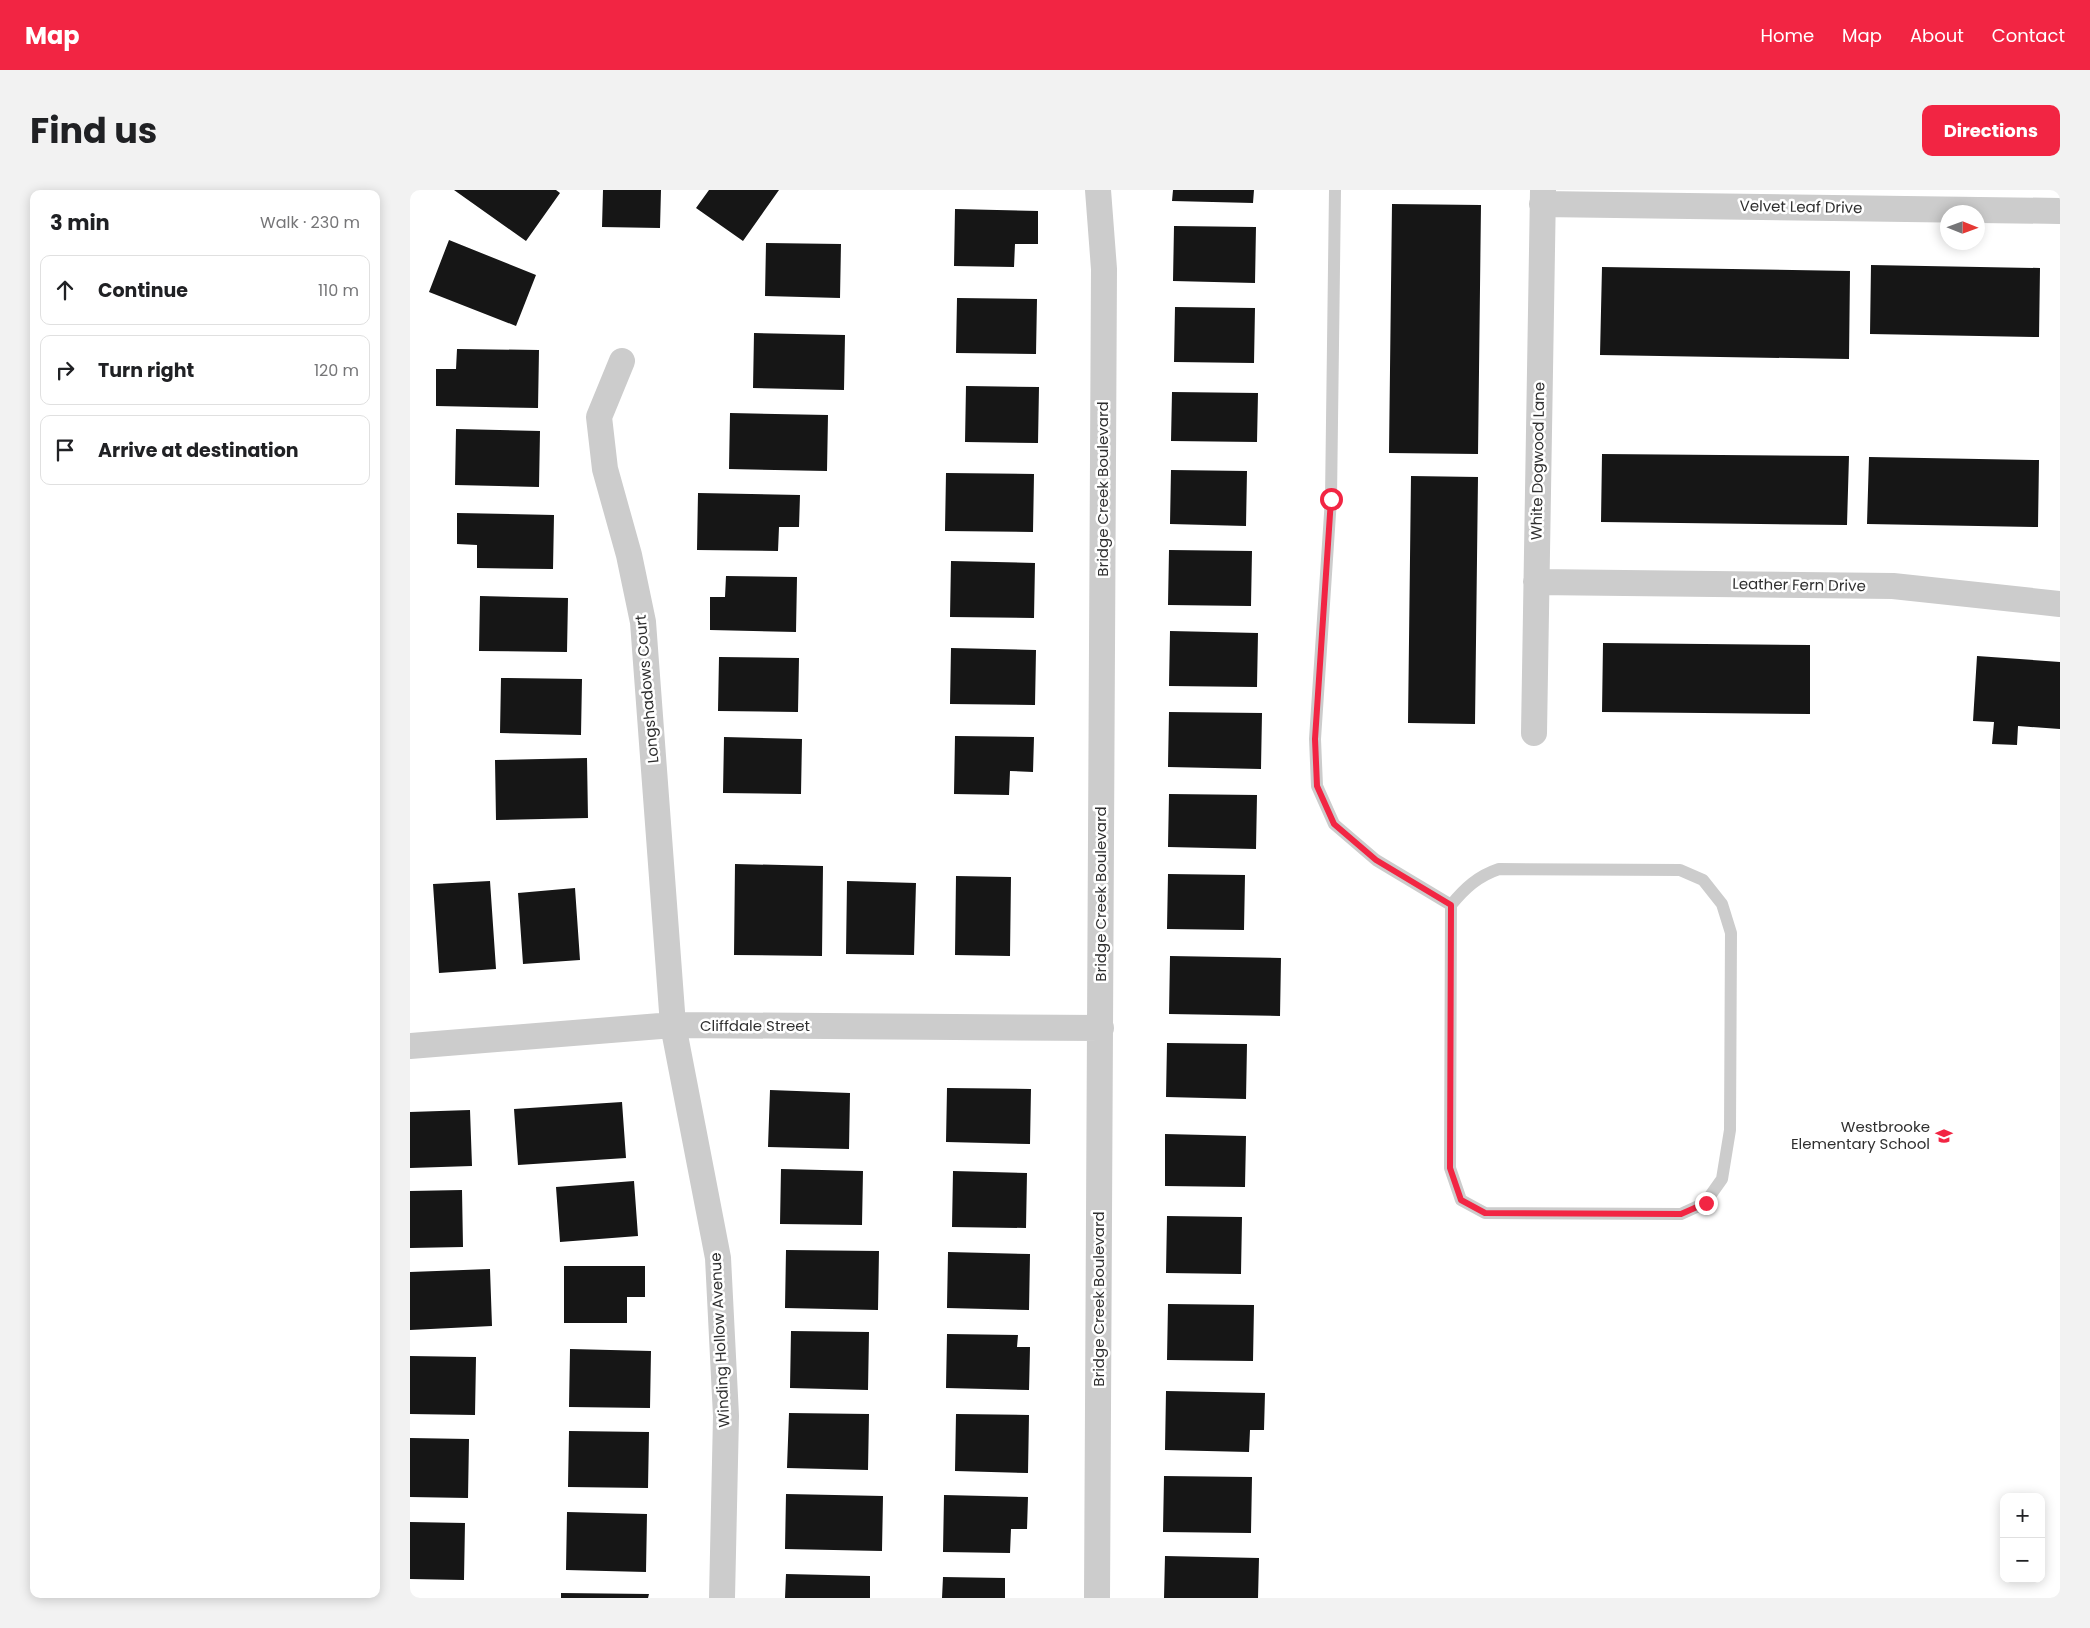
<!DOCTYPE html>
<meta charset="utf-8">
<style>
body{margin:0;font-family:Poppins,sans-serif;background:#f2f2f2;color:#202124}
.controls{position:absolute;right:15px;bottom:15px;display:grid;overflow:hidden;border-radius:10px;box-shadow:0 2px 12px #0003}
.controls button{width:45px;height:45px;display:grid;place-items:center;padding:0;border:0;border-bottom:1px solid #e0e0e0;background:#fff;color:#202124;font:25px sans-serif}
.compass{position:absolute;left:1530px;top:15px;width:45px;height:45px;border-radius:50%;background:#fff;box-shadow:0 2px 12px #0003;rotate:91deg}
.stop{position:absolute;width:15px;height:15px;margin:-11px;border:4px solid #f22543;border-radius:50%;background:#fff}
.stop.end{background:#f22543;border-color:#fff;box-shadow:0 1px 5px #0008}
.list{margin:0;padding:0;list-style:none}
h2{display:flex;justify-content:space-between;align-items:center;height:65px;margin:0;padding:0 20px;font-size:21px}
h2 small{font-size:16px;font-weight:400;color:#757577}
.list li{display:grid;grid-template-columns:32px 1fr auto;gap:15px;align-items:center;box-sizing:border-box;height:70px;margin:0 10px 10px;padding:0 10px;border:1px solid #e0e0e0;border-radius:10px}
.list b{display:block;font-size:19px;white-space:nowrap}
.list em{font-size:16px;font-style:normal;color:#757577}
.icon{flex:none;width:28px;height:28px;fill:none;stroke:currentColor;stroke-width:2;stroke-linecap:round;stroke-linejoin:round}
.map{position:relative;flex:none;width:1650px;height:1408px;overflow:hidden;border-radius:10px}
header{display:flex;align-items:center;gap:30px;box-sizing:border-box;height:70px;padding:0 25px;background:#f22543;color:#fff}
header strong{font-size:24px}
nav{display:flex;gap:28px;margin-inline-start:auto;font-size:18px}
.intro{display:flex;align-items:center;justify-content:space-between;box-sizing:border-box;height:120px;padding:0 30px}
h1{margin:0;font-size:35px}
.button{padding:12px 22px;border-radius:10px;background:#f22543;color:#fff;font-size:18px;font-weight:700}
main{display:flex;gap:30px;padding:0 30px}
aside{flex:1;background:#fff;border-radius:10px;box-shadow:0 2px 12px #0003}
.map>svg:first-child{display:block}
</style>
<header>
<strong>Map</strong>
<nav><a>Home</a><a>Map</a><a>About</a><a>Contact</a></nav>
</header>
<div class="intro"><h1>Find us</h1><a class="button">Directions</a></div>
<main>
<aside>
<h2>3 min<small>Walk · 230 m</small></h2>
<ul class="list">
<li><svg class="icon" aria-label="ahead" viewBox="0 0 24 24"><path d="M12 20V5M6 11l6-6 6 6"/></svg><div><b>Continue</b></div><em>110 m</em></li>
<li><svg class="icon" aria-label="right" viewBox="0 0 24 24"><path d="M7 20v-9h11M14 6l5 5-5 5"/></svg><div><b>Turn right</b></div><em>120 m</em></li>
<li><svg class="icon" aria-label="arrive" viewBox="0 0 24 24"><path d="M6 21V4h12l-3 4 3 4H6"/></svg><div><b>Arrive at destination</b></div></li>
</ul>
</aside>
<div class="map">
<svg width="1650" height="1408" viewBox="0 0 1650 1408">
<rect width="100%" height="100%" fill="#fff"/>
<!-- building -->
<path fill="#161616" d="M 44,0 L 146,0 L 150,3 L 116,51 Z
M 193,0 L 251,0 L 250,38 L 192,37 Z
M 299,0 L 369,0 L 333,51 L 286,18 Z
M 763,0 L 844,0 L 843,13 L 762,11 Z
M 982,14 L 1071,15 L 1068,264 L 979,263 Z
M 545,19 L 628,21 L 628,54 L 605,54 L 604,77 L 544,76 Z
M 764,36 L 846,37 L 845,93 L 763,91 Z
M 39,50 L 126,85 L 106,136 L 19,102 Z
M 356,53 L 431,54 L 430,108 L 355,106 Z
M 1461,75 L 1630,78 L 1629,147 L 1460,144 Z
M 1192,77 L 1440,81 L 1439,169 L 1190,165 Z
M 547,108 L 627,109 L 626,164 L 546,163 Z
M 765,117 L 845,118 L 844,173 L 764,172 Z
M 344,143 L 435,145 L 434,200 L 343,198 Z
M 47,159 L 129,160 L 128,218 L 26,216 L 26,179 L 46,179 Z
M 556,196 L 629,197 L 628,253 L 555,252 Z
M 762,202 L 848,203 L 847,252 L 761,251 Z
M 320,223 L 418,225 L 417,281 L 319,279 Z
M 46,239 L 130,241 L 129,297 L 45,295 Z
M 1192,264 L 1439,266 L 1437,335 L 1191,332 Z
M 1459,267 L 1629,270 L 1628,337 L 1457,334 Z
M 761,280 L 837,281 L 836,336 L 760,334 Z
M 536,283 L 624,284 L 623,342 L 535,341 Z
M 1001,286 L 1068,287 L 1065,534 L 998,533 Z
M 288,303 L 390,305 L 389,337 L 369,337 L 368,361 L 287,360 Z
M 47,323 L 144,325 L 143,379 L 67,378 L 67,355 L 47,354 Z
M 759,360 L 842,361 L 841,416 L 758,415 Z
M 541,371 L 625,373 L 624,428 L 540,427 Z
M 316,386 L 387,387 L 386,442 L 300,440 L 300,407 L 315,407 Z
M 70,406 L 158,408 L 157,462 L 69,461 Z
M 760,441 L 848,443 L 847,497 L 759,496 Z
M 1193,453 L 1400,455 L 1400,524 L 1192,522 Z
M 541,458 L 626,460 L 625,515 L 540,514 Z
M 1567,466 L 1650,472 L 1650,539 L 1608,536 L 1607,555 L 1582,554 L 1584,532 L 1563,531 Z
M 309,467 L 389,468 L 388,522 L 308,521 Z
M 91,488 L 172,489 L 171,545 L 90,543 Z
M 759,522 L 852,523 L 851,579 L 758,577 Z
M 545,546 L 624,547 L 623,582 L 600,581 L 599,605 L 544,604 Z
M 314,547 L 392,549 L 391,604 L 313,603 Z
M 177,568 L 178,628 L 86,630 L 85,570 Z
M 759,604 L 847,605 L 846,659 L 758,657 Z
M 325,674 L 413,676 L 412,766 L 324,765 Z
M 758,684 L 835,685 L 834,740 L 757,739 Z
M 546,686 L 601,687 L 600,766 L 545,765 Z
M 80,691 L 86,779 L 29,783 L 23,694 Z
M 437,691 L 506,693 L 504,765 L 436,764 Z
M 165,698 L 170,770 L 113,774 L 108,703 Z
M 760,766 L 871,768 L 870,826 L 759,824 Z
M 757,853 L 837,854 L 836,909 L 756,907 Z
M 537,898 L 621,899 L 620,954 L 536,952 Z
M 360,900 L 440,903 L 439,959 L 358,957 Z
M 212,912 L 216,968 L 108,975 L 104,919 Z
M 60,920 L 62,976 L 0,978 L 0,922 Z
M 755,944 L 836,946 L 835,997 L 755,996 Z
M 371,979 L 453,981 L 452,1035 L 370,1034 Z
M 543,981 L 617,983 L 616,1038 L 542,1037 Z
M 224,991 L 228,1046 L 150,1052 L 146,997 Z
M 52,1000 L 53,1057 L 0,1058 L 0,1001 Z
M 757,1026 L 832,1027 L 831,1084 L 756,1083 Z
M 376,1060 L 469,1061 L 468,1120 L 375,1118 Z
M 538,1062 L 620,1064 L 619,1120 L 537,1118 Z
M 154,1076 L 235,1076 L 235,1107 L 217,1107 L 217,1133 L 154,1133 Z
M 80,1079 L 82,1136 L 0,1140 L 0,1082 Z
M 758,1114 L 844,1115 L 843,1171 L 757,1170 Z
M 381,1141 L 459,1142 L 458,1200 L 380,1198 Z
M 537,1144 L 608,1145 L 607,1157 L 620,1157 L 619,1200 L 536,1198 Z
M 160,1159 L 241,1161 L 240,1218 L 159,1217 Z
M 0,1166 L 66,1167 L 65,1225 L 0,1224 Z
M 756,1201 L 855,1203 L 854,1240 L 840,1240 L 839,1262 L 755,1260 Z
M 379,1223 L 459,1224 L 458,1280 L 377,1278 Z
M 546,1224 L 619,1225 L 618,1283 L 545,1281 Z
M 159,1241 L 239,1242 L 238,1298 L 158,1297 Z
M 0,1248 L 59,1249 L 58,1308 L 0,1307 Z
M 754,1286 L 842,1287 L 841,1343 L 753,1342 Z
M 376,1304 L 473,1306 L 472,1361 L 375,1359 Z
M 534,1305 L 618,1307 L 617,1339 L 601,1339 L 600,1363 L 533,1362 Z
M 157,1322 L 237,1324 L 236,1382 L 156,1380 Z
M 0,1332 L 55,1333 L 54,1390 L 0,1389 Z
M 755,1366 L 849,1368 L 848,1408 L 754,1408 Z
M 376,1384 L 460,1386 L 460,1408 L 375,1408 Z
M 533,1387 L 595,1388 L 595,1408 L 532,1408 Z
M 151,1403 L 239,1404 L 238,1408 L 151,1408 Z"/>
<g fill="none" stroke-linecap="round" stroke-linejoin="round">
<!-- lane -->
<path stroke="#ccc" stroke-width="12" d="M 925,0 L 921,309 L 905,549 L 907,596 L 924,634 L 966,670 L 1041,715
M 1089,679 L 1270,680 L 1293,690 L 1312,714 L 1321,743 L 1320,940 L 1312,989 L 1295,1013 L 1271,1024 L 1075,1023 L 1051,1010 L 1040,978 L 1041,715 C 1055,698 1068,686 1089,679 Z"/>
<!-- street -->
<path stroke="#ccc" stroke-width="26" d="M 1132,14 L 1650,21
M 212,171 L 189,227 L 195,279 L 219,365 L 233,432 L 263,835 L 308,1068 L 316,1226 L 312,1408
M 1126,392 L 1483,396 L 1650,414
M 1124,543 L 1133,0
M 0,856 L 263,835 L 691,838
M 687,1408 L 694,79 L 688,0"/>
</g>
<g fill="none" stroke-linecap="round" stroke-linejoin="round">
<!-- route -->
<path stroke="#f22543" stroke-width="6" d="M 921,309 L 905,549 L 907,596 L 924,634 L 966,670 L 1041,715 L 1040,978 L 1051,1010 L 1075,1023 L 1271,1024 L 1296,1013"/>
</g>
<!-- icons -->
<defs>
<g id="school-bare" transform="scale(1.35)"><path d="M0-5L7-2L0 1L-7-2ZM-4 1L0 2.5L4 1V4Q0 6-4 4Z" fill="#f22543" stroke="#fff" stroke-width="2.5" paint-order="stroke"/></g>
</defs>
<g fill-rule="evenodd">
<use href="#school-bare" x="1534" y="946"/>
</g>
<g text-anchor="middle" stroke-width="5" stroke-linejoin="round" paint-order="stroke">
<!-- street labels -->
<g font-size="15" fill="#2f2f2f" stroke="#fff">
<text transform="translate(1391 17) rotate(1)" y="5">Velvet Leaf Drive</text>
<text transform="translate(1128 271) rotate(-89)" y="5">White Dogwood Lane</text>
<text transform="translate(693 299) rotate(-90)" y="5">Bridge Creek Boulevard</text>
<text transform="translate(1389 395) rotate(1)" y="5">Leather Fern Drive</text>
<text transform="translate(237 499) rotate(-95)" y="5">Longshadows Court</text>
<text transform="translate(691 704) rotate(-90)" y="5">Bridge Creek Boulevard</text>
<text x="345" y="841">Cliffdale Street</text>
<text transform="translate(689 1109) rotate(-90)" y="5">Bridge Creek Boulevard</text>
<text transform="translate(310 1150) rotate(-93)" y="5">Winding Hollow Avenue</text>
</g>
<!-- poi labels -->
<g font-size="15" fill="#2f2f2f" stroke="#fff" text-anchor="end">
<text x="1520" y="942">Westbrooke<tspan x="1520" dy="17">Elementary School</tspan></text>
</g>
</g>
</svg>
<div class="controls">
<button>+</button>
<button>−</button>
</div>
<svg class="compass" viewBox="-18 -18 36 36"><path d="M0-13l5 13h-10z" fill="#e53935"/><path d="M0 13l5-13h-10z" fill="#757577"/></svg>
<div class="stop" style="left:921px;top:309px"></div>
<div class="stop end" style="left:1296px;top:1013px"></div>
</div>
</main>
